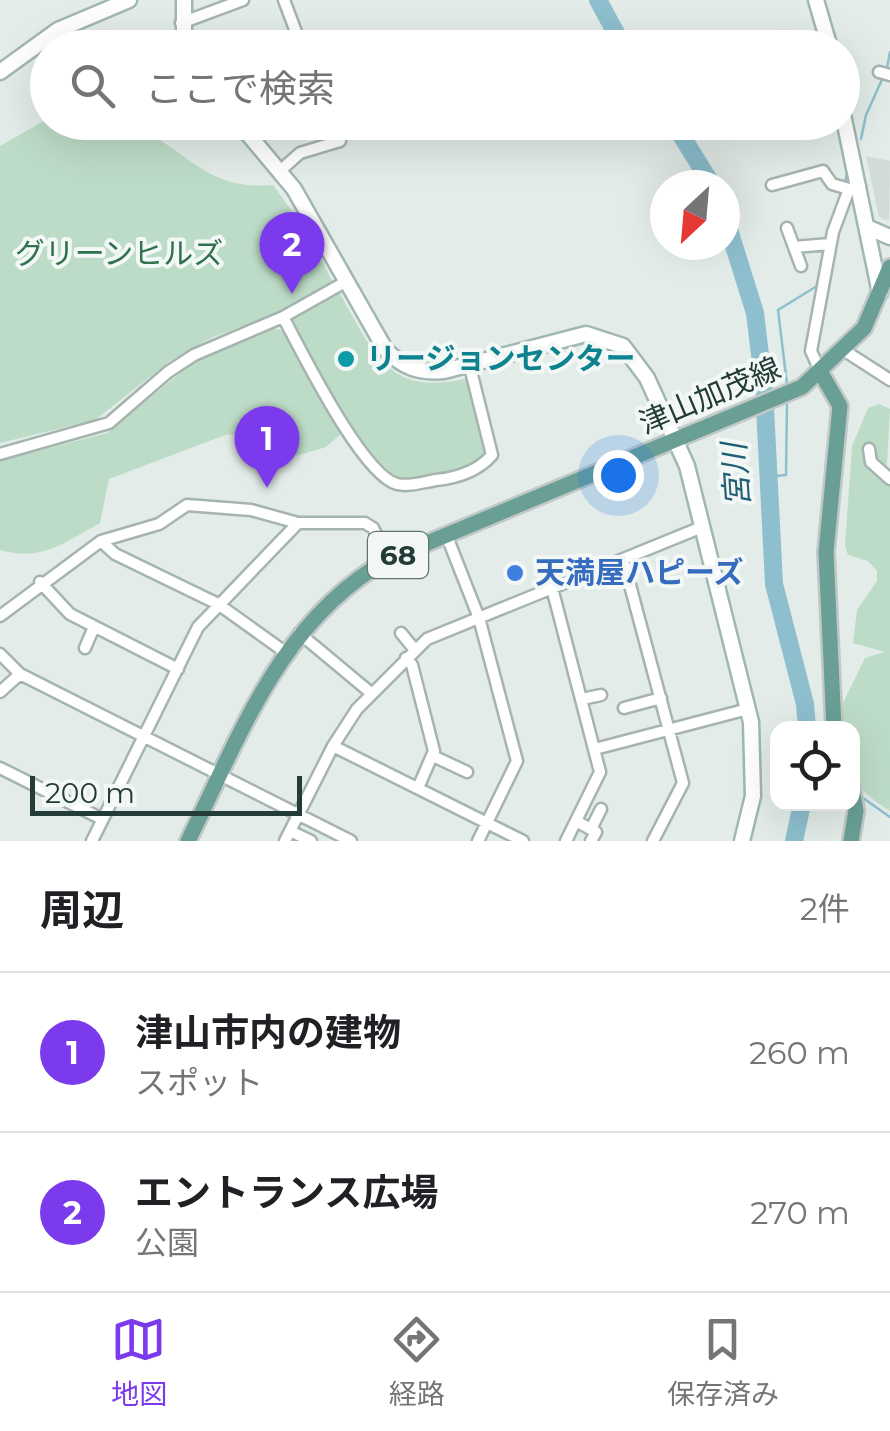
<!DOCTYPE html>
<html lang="ja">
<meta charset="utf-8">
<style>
body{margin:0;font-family:Montserrat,"Noto Sans JP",sans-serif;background:#f2f2f2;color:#202124}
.controls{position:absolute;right:30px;bottom:30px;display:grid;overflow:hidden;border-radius:20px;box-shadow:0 10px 40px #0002}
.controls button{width:90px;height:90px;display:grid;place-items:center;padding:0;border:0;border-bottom:2px solid #e0e0e0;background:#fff;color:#202124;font:50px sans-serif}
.compass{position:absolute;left:650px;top:170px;width:90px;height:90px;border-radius:50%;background:#fff;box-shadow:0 10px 40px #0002;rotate:206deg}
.scale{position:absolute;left:30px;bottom:25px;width:272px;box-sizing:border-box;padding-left:10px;border:5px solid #233c37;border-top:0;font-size:28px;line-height:35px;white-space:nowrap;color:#233c37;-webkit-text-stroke:8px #f3f8f6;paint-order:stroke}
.you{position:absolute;left:618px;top:475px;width:35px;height:35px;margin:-25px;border:8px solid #fff;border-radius:50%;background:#1a73e8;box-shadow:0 0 0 15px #1a73e833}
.badge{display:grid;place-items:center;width:65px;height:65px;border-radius:50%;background:#7c3aed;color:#fff;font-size:32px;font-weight:700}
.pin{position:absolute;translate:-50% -82px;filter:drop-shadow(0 2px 5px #0008)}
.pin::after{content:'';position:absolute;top:52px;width:35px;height:30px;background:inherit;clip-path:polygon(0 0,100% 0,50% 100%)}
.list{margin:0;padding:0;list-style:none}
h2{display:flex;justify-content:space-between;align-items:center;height:130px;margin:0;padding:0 40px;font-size:42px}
h2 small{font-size:32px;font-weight:400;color:#757577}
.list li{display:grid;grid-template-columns:65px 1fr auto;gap:30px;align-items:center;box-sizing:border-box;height:160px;padding:0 40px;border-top:2px solid #e0e0e0}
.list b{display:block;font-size:38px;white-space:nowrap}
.list p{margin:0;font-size:32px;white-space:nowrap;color:#757577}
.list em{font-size:32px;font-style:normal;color:#757577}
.icon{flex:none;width:55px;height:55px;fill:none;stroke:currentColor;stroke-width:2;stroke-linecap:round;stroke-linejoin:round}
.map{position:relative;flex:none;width:890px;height:841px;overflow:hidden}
.search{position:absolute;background:#fff;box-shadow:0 10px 40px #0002;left:30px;right:30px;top:30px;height:110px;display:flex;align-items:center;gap:25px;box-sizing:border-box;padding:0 35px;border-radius:55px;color:#757577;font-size:38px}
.sheet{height:450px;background:#fff}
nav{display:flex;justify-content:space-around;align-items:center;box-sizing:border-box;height:140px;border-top:2px solid #e0e0e0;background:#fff;font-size:28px;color:#757577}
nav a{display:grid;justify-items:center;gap:5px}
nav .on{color:#7c3aed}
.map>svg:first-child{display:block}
</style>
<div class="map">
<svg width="890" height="841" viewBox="0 0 890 841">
<rect width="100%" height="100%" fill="#e3ece8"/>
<!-- built -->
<path fill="#d1dbd7" d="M 866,156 L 890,161 L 889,221 L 879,217 Z"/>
<!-- green -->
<path fill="#bddcc7" d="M 42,122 C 64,124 95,118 118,123 C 183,137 197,192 273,185 L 311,238 L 332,281 L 271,316 L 213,337 L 170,361 L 95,420 L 0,443 L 0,146 Z
M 339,292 C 374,353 388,398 468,378 L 487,455 C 462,470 421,487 392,476 L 353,436 L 290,325 L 294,316 Z
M 273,328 L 284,331 L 342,433 L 326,447 L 296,456 L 274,443 L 228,434 L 109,479 L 100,523 C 64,543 41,562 0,550 L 0,461 L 107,433 L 196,360 Z
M 879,404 L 890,409 L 886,480 L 890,484 L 890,811 C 829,771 868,775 852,728 L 845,728 L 839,711 L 865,658 L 885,652 L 853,643 L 857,610 L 877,581 L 877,571 L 868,561 L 848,555 L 845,546 L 852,446 L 868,408 Z"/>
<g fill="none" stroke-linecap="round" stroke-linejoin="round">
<!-- stream -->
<path stroke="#8ebfce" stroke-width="2.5" d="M 887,68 L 890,52
M 861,139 L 866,115 L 884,75
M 845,182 L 847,173
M 787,384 L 778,310 L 817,286
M 765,477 L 786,475 L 787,402
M 863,798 L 890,817"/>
<!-- river -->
<path stroke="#8ebfce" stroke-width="18" d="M 598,0 L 624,48
M 673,122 L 712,185
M 725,217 L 755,313 L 764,388 L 774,584 L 805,704 L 807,728
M 794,841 L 802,804"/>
<!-- street casing -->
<g stroke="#a6b4af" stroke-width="15">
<path id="street" d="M 284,0 L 302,48
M 181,23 L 243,0
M 879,72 L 890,75
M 281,170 L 300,153 L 340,141 L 332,122
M 772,185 L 823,171 L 832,184 L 849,189
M 787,228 L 801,266
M 794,247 L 830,244
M 283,317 C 301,350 362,475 397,484 C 408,487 424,482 436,480 C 456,478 478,471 492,455 L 469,363
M 845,351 L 890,380
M 821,373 L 811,351 L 833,232 L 849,189 L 860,186
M 869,449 L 871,462 L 890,479
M 0,454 L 109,423 L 168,372 L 194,355 L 283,317 L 347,281
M 446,534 L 479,618 L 517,761 L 478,841
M 101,541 L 115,554 L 218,604 L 285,652
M 623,559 L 683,783 L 653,841
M 40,582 L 70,614 L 178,669
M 552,588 L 600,772 L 566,841
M 0,616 L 101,541 L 159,524 L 187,505 L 251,510 L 298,523 L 365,523 L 373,528 L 389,559
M 299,633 L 371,693
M 401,633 L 415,650
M 85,648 L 94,627
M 0,654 L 20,674 L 351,841
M 406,658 L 412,665 L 434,751 L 418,788
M 0,692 L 20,674
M 582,699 L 601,695
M 624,708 L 661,698
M 333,746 L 523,841
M 595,749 L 748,709
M 433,756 L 467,772
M 0,768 L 102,819
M 576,821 L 596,832 L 591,841
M 591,829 L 601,809
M 290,831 L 311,841
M 92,841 L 198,627 L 298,523
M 285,841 L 333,746 L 357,709 L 427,639 L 702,527"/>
</g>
<!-- secondary casing -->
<g stroke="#a1b7b1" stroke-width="19">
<path id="secondary" d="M 184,0 L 184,48
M 816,0 L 830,48
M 0,72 L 58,30 L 129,0
M 842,110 L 880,293
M 238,122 L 294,189 L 385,349 C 403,368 419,373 444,371 L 586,334 L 623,346 L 647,378 L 687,466 L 751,722 L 753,796 L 742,841
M 869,228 L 890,237"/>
</g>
<!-- primary casing -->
<g stroke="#c1c8c7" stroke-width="20">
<path id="primary" d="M 821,373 L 840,406 L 826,552 L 834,728
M 188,841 C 240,736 281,619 389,559 L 802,387 L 864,328 L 890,267
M 851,841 L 856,811 L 852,788"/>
</g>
<!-- street -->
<use href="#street" stroke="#fff" stroke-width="10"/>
<!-- secondary -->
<use href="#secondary" stroke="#fff" stroke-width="14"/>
<!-- primary -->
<use href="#primary" stroke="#6a9f95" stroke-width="15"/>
</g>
<!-- markers -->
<circle fill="#0f9aa8" stroke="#f3f8f6" stroke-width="4" cx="346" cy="359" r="10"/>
<circle fill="#3f7fe0" stroke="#f3f8f6" stroke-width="4" cx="515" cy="573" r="10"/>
<g text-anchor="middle" stroke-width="8" stroke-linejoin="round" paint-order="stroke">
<!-- shield labels -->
<rect fill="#f3f8f6" stroke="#617470" stroke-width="2.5" x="368" y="532" width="60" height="46" rx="8"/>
<g font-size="28" font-weight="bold" fill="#233c37">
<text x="398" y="565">68</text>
</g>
<!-- park labels -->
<g font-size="30" fill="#30714e" stroke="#f3f8f6">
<text x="119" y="264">グリーンヒルズ</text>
</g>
<!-- culture labels -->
<g font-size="30" font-weight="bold" fill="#0d838f" stroke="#f3f8f6" text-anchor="start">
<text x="366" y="369">リージョンセンター</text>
</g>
<!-- street labels -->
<g font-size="30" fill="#233c37" stroke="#f3f8f6">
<text transform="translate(710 396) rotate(-23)" y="10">津山加茂線</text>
</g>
<!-- shop labels -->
<g font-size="30" font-weight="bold" fill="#366cbe" stroke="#f3f8f6" text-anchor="start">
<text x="535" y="583">天満屋ハピーズ</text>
</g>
<!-- water labels -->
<g font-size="32" font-style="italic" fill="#216075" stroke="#f3f8f6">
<text transform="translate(736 475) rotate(-94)" y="11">宮川</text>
</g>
</g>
</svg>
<div class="controls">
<button><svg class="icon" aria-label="locate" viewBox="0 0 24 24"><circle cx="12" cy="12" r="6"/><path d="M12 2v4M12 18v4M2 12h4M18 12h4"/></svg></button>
</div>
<svg class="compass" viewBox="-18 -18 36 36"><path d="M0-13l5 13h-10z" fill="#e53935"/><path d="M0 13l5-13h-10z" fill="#757577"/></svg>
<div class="scale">200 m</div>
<div class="you"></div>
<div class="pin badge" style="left:267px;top:488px">1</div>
<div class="pin badge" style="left:292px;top:294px">2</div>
<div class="search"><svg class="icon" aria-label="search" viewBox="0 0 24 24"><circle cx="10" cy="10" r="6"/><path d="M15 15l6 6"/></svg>ここで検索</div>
</div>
<section class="sheet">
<h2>周辺<small>2件</small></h2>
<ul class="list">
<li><span class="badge">1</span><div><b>津山市内の建物</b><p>スポット</p></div><em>260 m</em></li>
<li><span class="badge">2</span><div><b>エントランス広場</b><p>公園</p></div><em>270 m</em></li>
</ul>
</section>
<nav>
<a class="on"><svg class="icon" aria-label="map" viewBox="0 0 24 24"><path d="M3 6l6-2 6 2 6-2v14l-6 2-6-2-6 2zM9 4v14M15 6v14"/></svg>地図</a>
<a><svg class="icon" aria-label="directions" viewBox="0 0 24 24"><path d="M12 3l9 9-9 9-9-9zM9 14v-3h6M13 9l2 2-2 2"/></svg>経路</a>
<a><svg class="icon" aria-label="saved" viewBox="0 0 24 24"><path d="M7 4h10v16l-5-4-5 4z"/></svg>保存済み</a>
</nav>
